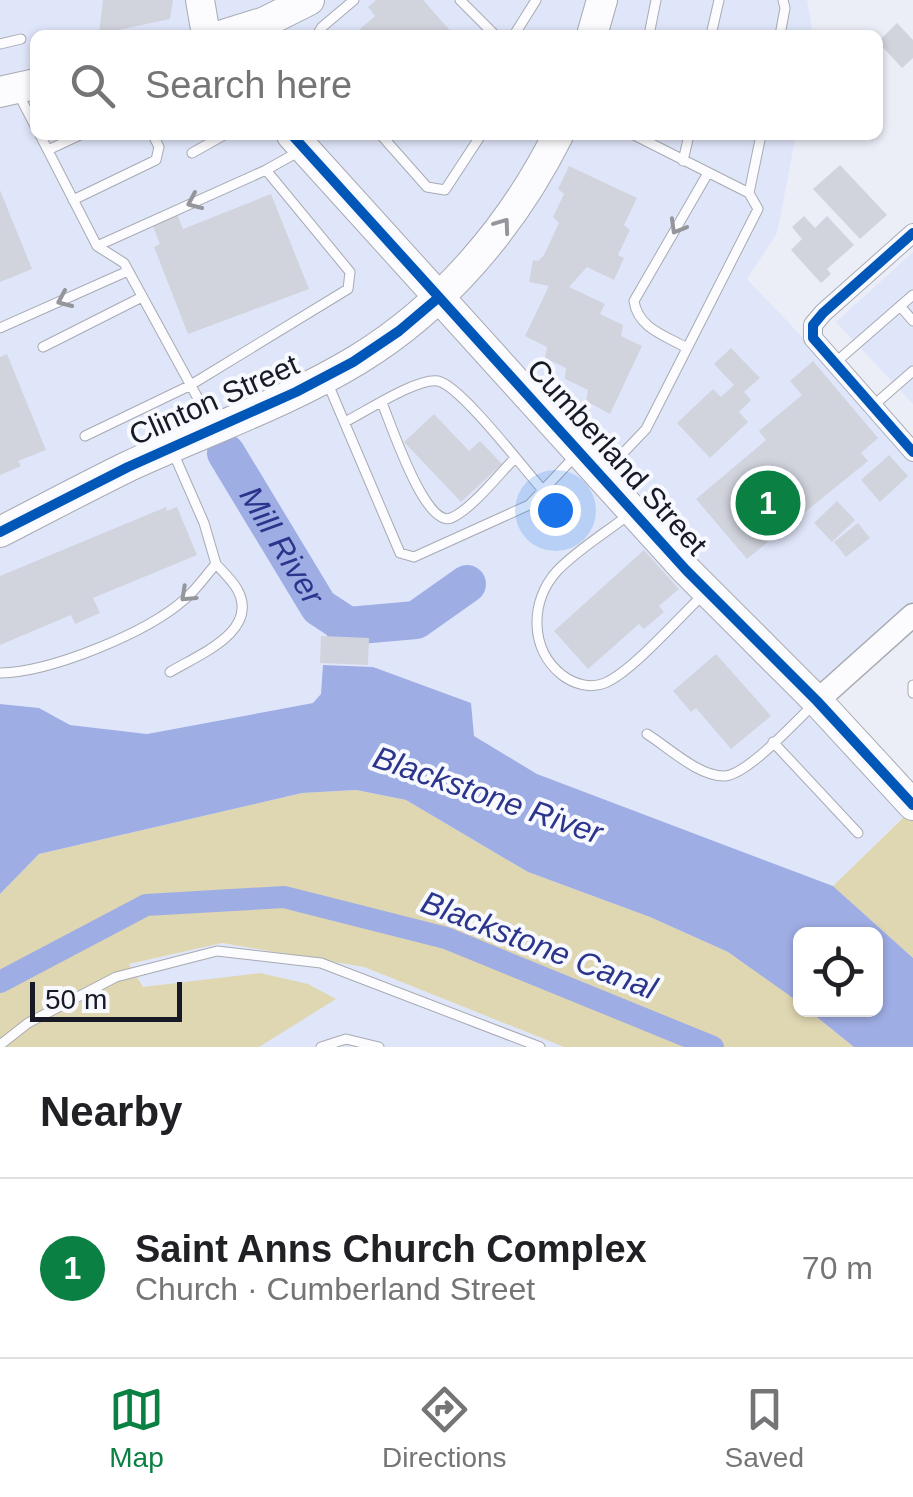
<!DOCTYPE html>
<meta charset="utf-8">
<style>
body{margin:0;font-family:Helvetica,sans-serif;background:#f6f6f6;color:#202124}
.controls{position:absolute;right:30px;bottom:30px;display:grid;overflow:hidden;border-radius:15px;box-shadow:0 2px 8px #0004}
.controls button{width:90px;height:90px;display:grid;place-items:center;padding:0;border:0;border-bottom:2px solid #e0e0e0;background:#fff;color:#202124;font:50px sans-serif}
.scale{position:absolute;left:30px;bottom:25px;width:152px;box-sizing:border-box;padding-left:10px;border:5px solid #171a24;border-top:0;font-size:28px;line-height:35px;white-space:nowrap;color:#171a24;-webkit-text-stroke:8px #f7f9ff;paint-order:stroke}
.you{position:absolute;left:555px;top:510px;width:35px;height:35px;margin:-25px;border:8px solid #fff;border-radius:50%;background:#1a73e8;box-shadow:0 0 0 15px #1a73e833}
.badge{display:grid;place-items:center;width:65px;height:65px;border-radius:50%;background:#0b8043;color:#fff;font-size:32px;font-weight:700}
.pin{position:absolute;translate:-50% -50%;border:5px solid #fff;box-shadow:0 2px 10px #0006}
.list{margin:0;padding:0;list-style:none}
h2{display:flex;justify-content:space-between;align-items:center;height:130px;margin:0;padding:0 40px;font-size:42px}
h2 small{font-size:32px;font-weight:400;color:#757577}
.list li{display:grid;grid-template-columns:65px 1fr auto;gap:30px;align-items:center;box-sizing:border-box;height:180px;padding:0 40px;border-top:2px solid #e0e0e0}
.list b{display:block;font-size:38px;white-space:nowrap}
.list p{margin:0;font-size:32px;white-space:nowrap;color:#757577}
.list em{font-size:32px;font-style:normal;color:#757577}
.icon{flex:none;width:55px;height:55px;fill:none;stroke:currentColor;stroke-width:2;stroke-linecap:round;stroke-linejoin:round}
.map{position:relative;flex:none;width:913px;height:1047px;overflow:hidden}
.search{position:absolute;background:#fff;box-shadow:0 2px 8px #0004;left:30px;right:30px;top:30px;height:110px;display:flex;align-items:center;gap:25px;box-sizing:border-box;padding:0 35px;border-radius:15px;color:#757577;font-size:38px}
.sheet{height:310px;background:#fff}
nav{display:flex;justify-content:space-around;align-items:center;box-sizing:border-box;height:140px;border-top:2px solid #e0e0e0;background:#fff;font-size:28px;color:#757577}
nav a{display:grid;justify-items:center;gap:5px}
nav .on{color:#0b8043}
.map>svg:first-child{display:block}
</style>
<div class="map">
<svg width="913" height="1047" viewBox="0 0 913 1047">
<rect width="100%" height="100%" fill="#ebeef7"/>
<!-- built -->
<path fill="#e0e6fa" d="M 0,0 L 807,0 L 813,35 L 35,35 L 35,135 L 796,135 L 777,233 L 747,279 L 913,453 L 913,605 L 814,689 L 912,808 L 833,886 L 537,774 L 473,736 L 321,695 L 313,703 L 147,734 L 70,725 L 39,708 L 0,704 Z
M 913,252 L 913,404 L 836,322 Z
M 222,943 L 364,967 L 564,1047 L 177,1047 L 129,964 Z"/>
<!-- green -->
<path fill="#dfd7b2" d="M 356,790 L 406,800 L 528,872 L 650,917 L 728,952 L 792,996 L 800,1003 L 800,1009 L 808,1010 L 854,1047 L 564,1047 L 364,967 L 222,943 L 129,964 L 143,987 L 260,973 L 308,984 L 336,999 L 259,1047 L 0,1047 L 0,894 L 39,854 L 302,793 Z
M 912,809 L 913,810 L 913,958 L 833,886 Z"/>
<!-- water -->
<path fill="#9fade5" d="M 323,665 L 373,667 L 471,703 L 474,736 L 537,774 L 833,886 L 913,958 L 913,1047 L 854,1047 L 808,1010 L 876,1009 L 876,934 L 800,934 L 800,1003 L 728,952 L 650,917 L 528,872 L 406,800 L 356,790 L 302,793 L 39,854 L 0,894 L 0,704 L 39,708 L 70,725 L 147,734 L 313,703 L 321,694 Z"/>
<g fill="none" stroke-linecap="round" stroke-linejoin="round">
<!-- canal -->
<path stroke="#9fade5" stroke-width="22" d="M 0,982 L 146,905 L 284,897 L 446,938 L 713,1047"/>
<!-- river -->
<g stroke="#9fade5" stroke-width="38">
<path id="s1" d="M 226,453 L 319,607 L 348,626"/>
<path d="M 346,636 L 348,626 L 416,620 L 467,584"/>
</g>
</g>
<!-- building -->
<path fill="#d1d4dd" d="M 103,0 L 173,0 L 170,19 L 99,34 Z
M 376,0 L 423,0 L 454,35 L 365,35 L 360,29 L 375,16 L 368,7 Z
M 897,23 L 913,40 L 913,58 L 902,68 L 878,42 Z
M 840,165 L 887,215 L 860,239 L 813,189 Z
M 569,166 L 637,198 L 624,225 L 630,230 L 618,255 L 624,258 L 614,280 L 587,267 L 569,287 L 605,304 L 600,314 L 623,325 L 621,336 L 642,346 L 610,414 L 586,401 L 588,390 L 565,379 L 566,368 L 545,358 L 547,347 L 525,336 L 549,286 L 529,282 L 533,260 L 538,261 L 544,255 L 559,223 L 553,217 L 564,194 L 558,189 Z
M 0,190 L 32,269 L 0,282 Z
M 271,194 L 309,289 L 188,334 L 154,247 L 160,244 L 152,224 L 177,214 L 183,229 Z
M 804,216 L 815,228 L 827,216 L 854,245 L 827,269 L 831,274 L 821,283 L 791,250 L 802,239 L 792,227 Z
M 731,348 L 760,378 L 744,392 L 751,400 L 739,412 L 748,422 L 710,458 L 677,423 L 713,389 L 721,397 L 734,385 L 714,364 Z
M 7,354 L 46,450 L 18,461 L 21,466 L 0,475 L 0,357 Z
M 813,361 L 878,438 L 861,453 L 868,461 L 747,559 L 696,499 L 766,440 L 759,431 L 802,395 L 790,381 Z
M 434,414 L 469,451 L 480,441 L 502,464 L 461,502 L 404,442 Z
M 889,455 L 908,476 L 880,502 L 861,480 Z
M 837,501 L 855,520 L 832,542 L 814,523 Z
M 166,507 L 167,511 L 177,507 L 197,555 L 93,598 L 100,613 L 75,624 L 71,615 L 0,645 L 0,576 Z
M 858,523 L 870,538 L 846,557 L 834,542 Z
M 644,550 L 679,589 L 659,606 L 664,612 L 644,629 L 639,624 L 588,669 L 554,631 Z
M 321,636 L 369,638 L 368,665 L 320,663 Z
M 716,654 L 771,716 L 731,749 L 696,708 L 691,712 L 673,691 Z"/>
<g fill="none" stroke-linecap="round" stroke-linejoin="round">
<!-- service casing -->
<g stroke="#a7aab2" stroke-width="11">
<path id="service" d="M 460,0 L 495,35
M 516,32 L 536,0
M 317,35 L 322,27 L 354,0
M 649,35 L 656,0
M 711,35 L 719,0
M 780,35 L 785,8 L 783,0
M 0,44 L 21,39
M 19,95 L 35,126
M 40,135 L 97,246 L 124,263 L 213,426
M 381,135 L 427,187 L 445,190 L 481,135
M 48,150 L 80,135
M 192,153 L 224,135
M 683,161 L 689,135
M 749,193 L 761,135
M 73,200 L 156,160 L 159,147 L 153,135
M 97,246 L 266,170 L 298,152
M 900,306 L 913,321
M 0,328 L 128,271
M 43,347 L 142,297
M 687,348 C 664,335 638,328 634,301 L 708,173
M 836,362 L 913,295
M 328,384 L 400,553 L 414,557 L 529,505 L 577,454
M 382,403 C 391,424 425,528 451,518 C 471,510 499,474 515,458
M 874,405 L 913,371
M 345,422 C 365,412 418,377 438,381 C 461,386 523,468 542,489
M 85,436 L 189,386 L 348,289 L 350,272 L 266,170
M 605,472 L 646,429 L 758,209 L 749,193 L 634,135
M 631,513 C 607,532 578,549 557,571 C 530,601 529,649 562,675 C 574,684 590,689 605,683 C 633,671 679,617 703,595
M 170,672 C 198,655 261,631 237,589 C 232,580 223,572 216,564
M 0,673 C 51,672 147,633 185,599 C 197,589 206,575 216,564 L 204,523 L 172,450
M 913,685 L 913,693
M 647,734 C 668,747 699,777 725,776 C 748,774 794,723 812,706
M 773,742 L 858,833
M 0,1045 L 28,1023 L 116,977 L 217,951 L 321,963 L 540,1047
M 321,1047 L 346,1039 L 379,1047"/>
</g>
<!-- minor casing -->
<g stroke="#a7aab2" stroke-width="20">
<path id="minor" d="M 913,233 L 823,313 L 813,325 L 813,338 L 913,452"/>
</g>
<!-- tertiary casing -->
<g stroke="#a7aab2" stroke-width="25">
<path id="tertiary" d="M 817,701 L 913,615"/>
</g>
<!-- secondary casing -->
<g stroke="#a7aab2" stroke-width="30">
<path id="secondary" d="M 200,0 L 206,35"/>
</g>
<!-- primary casing -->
<g stroke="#a7aab2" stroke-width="32">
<path id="primary" d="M 223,35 L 265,22 L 309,0
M 592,35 L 602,0
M 0,92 L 35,84
M 292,135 L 686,570 L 817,701 L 913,805
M 0,532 C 43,510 86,487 129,466 C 205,431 286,403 357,360 C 444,307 513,225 558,135"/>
</g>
<!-- service -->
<use href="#service" stroke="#fcfcfe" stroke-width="9"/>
<!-- minor -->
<use href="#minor" stroke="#fcfcfe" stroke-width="18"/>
<!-- tertiary -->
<use href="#tertiary" stroke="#fcfcfe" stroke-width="22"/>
<!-- secondary -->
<use href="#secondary" stroke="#fcfcfe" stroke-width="28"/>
<!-- primary -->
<use href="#primary" stroke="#fcfcfe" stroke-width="30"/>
<!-- cycleway casing -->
<g stroke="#f7f9ff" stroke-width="16">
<path id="cycleway" d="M 292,135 L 686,570 L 817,701 L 913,805
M 913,233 L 823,313 L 813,325 L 813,338 L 913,452
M 0,532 L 128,467 L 296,392 L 353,362 L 399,331 L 438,298"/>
</g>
<!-- cycleway -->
<use href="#cycleway" stroke="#0057b8" stroke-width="10"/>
</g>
<!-- one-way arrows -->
<defs><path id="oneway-chevron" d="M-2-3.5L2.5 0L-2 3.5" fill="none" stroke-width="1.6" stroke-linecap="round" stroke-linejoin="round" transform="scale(2.5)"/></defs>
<g stroke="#95969c">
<use href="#oneway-chevron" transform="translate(194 202) rotate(156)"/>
<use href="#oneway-chevron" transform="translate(503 225) rotate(-54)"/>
<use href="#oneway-chevron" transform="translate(677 227) rotate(120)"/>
<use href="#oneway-chevron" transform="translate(64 300) rotate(156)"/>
<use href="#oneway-chevron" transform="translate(187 595) rotate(137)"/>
</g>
<g text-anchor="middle" stroke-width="8" stroke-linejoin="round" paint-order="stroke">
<!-- street labels -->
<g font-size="30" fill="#171a24" stroke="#f7f9ff">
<text transform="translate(214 400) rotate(-24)" y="10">Clinton Street</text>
<text transform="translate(617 457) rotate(48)" y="10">Cumberland Street</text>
</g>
<!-- water labels -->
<g font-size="32" font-style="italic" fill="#2c358c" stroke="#f7f9ff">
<text dy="11" stroke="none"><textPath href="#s1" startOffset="108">Mill River</textPath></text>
<text transform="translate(488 795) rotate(19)" y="11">Blackstone River</text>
<text transform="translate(539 945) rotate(21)" y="11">Blackstone Canal</text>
</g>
</g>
</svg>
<div class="controls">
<button><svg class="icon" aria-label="locate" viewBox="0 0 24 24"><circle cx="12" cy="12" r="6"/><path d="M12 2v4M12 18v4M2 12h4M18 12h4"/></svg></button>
</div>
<div class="scale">50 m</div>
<div class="you"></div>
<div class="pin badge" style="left:768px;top:503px">1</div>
<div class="search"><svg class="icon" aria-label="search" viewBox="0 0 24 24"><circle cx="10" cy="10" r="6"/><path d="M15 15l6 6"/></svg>Search here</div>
</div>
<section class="sheet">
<h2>Nearby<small></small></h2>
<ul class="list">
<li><span class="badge">1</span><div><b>Saint Anns Church Complex</b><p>Church · Cumberland Street</p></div><em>70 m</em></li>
</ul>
</section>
<nav>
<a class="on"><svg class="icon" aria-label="map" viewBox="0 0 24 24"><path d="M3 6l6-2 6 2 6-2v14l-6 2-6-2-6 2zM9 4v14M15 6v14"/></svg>Map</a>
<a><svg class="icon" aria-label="directions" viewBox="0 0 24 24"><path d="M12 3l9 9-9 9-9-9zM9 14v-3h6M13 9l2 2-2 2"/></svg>Directions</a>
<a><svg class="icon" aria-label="saved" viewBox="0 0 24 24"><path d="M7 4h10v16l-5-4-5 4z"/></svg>Saved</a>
</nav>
